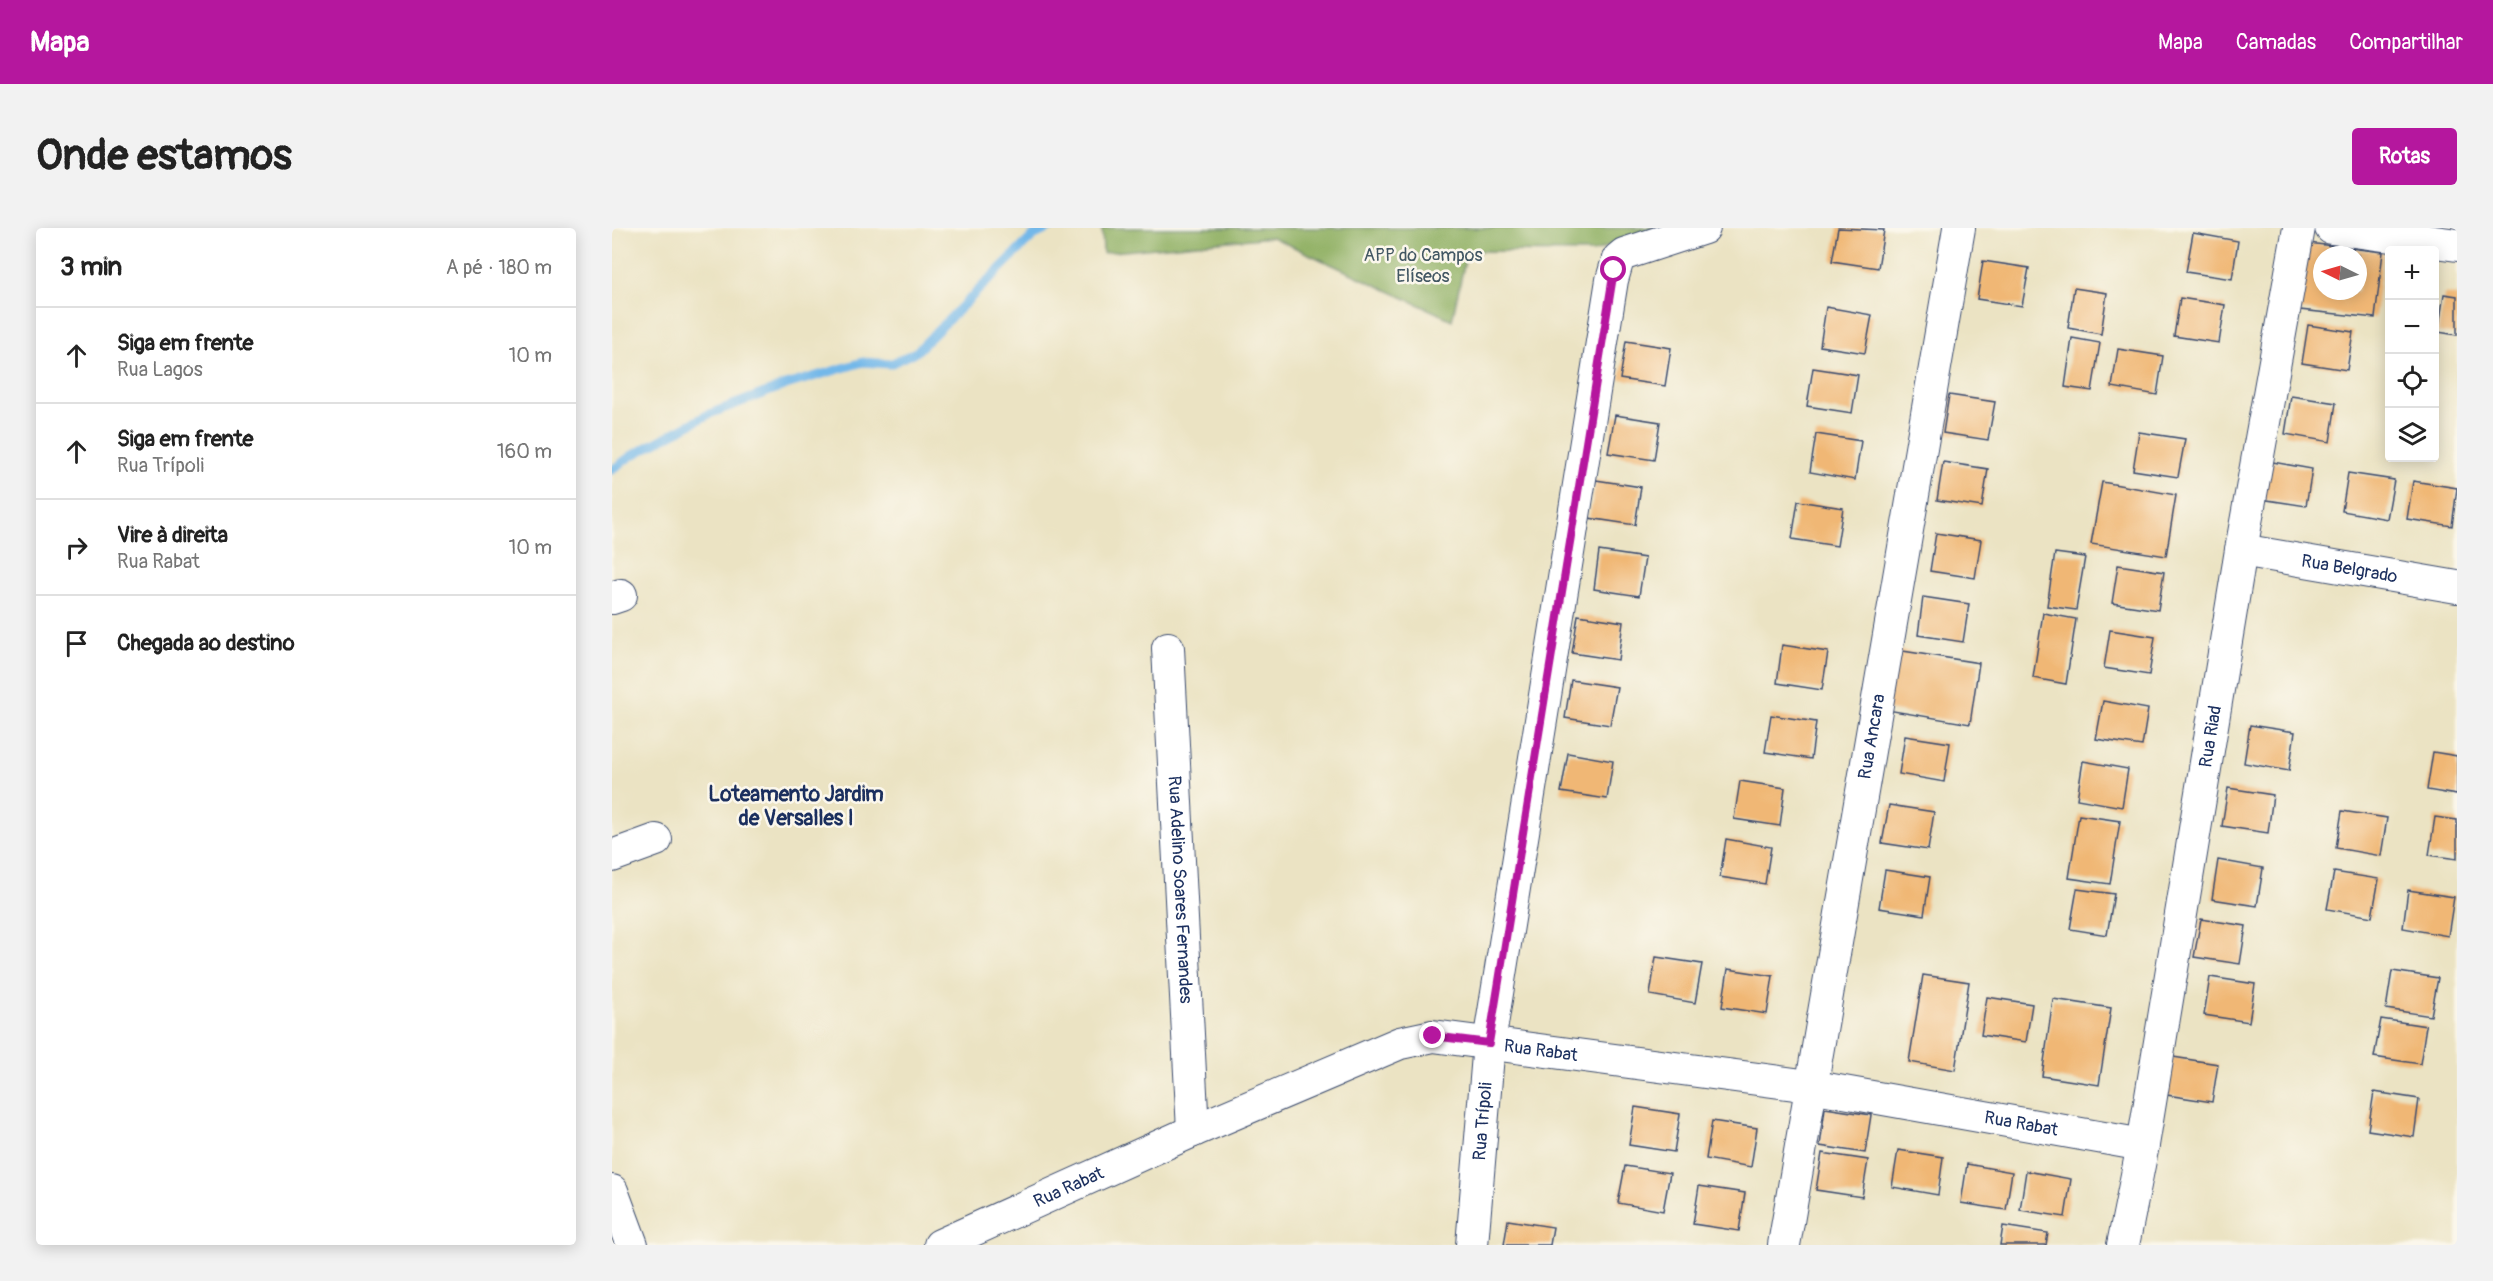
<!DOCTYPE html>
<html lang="pt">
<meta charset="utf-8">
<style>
body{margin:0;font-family:Pangolin,sans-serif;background:#f2f2f2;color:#222}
.controls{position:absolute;right:18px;top:18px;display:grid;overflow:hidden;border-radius:6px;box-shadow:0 3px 15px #0003}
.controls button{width:54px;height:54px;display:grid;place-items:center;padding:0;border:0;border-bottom:2px solid #e0e0e0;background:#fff;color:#222;font:30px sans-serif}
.compass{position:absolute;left:1701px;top:18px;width:54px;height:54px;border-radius:50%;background:#fff;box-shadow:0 3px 15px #0003;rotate:275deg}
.stop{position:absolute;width:18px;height:18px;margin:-14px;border:4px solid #b5179e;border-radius:50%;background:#fff}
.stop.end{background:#b5179e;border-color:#fff;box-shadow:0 2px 6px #0008}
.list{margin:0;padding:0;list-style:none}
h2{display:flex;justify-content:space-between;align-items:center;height:78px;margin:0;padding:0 24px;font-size:26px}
h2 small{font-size:20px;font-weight:400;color:#767676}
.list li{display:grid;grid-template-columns:39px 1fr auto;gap:18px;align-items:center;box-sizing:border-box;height:96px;padding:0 24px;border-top:2px solid #e0e0e0}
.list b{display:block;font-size:22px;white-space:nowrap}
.list p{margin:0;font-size:20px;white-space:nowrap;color:#767676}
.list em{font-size:20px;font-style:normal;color:#767676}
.icon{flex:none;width:33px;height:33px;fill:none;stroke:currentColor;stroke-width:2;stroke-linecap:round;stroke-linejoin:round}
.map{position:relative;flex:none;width:1845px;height:1017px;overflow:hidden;border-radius:6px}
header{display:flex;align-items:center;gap:36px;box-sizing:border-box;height:84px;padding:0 30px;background:#b5179e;color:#fff}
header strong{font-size:28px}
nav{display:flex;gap:33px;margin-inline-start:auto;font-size:21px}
.intro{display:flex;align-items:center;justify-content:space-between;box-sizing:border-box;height:144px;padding:0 36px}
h1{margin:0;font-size:42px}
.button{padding:15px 27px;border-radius:6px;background:#b5179e;color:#fff;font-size:21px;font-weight:700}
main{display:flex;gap:36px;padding:0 36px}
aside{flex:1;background:#fff;border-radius:6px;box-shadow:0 3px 15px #0003}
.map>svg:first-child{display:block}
</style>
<header>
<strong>Mapa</strong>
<nav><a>Mapa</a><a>Camadas</a><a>Compartilhar</a></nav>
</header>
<div class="intro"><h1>Onde estamos</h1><a class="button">Rotas</a></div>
<main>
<aside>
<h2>3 min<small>A pé · 180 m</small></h2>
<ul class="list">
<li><svg class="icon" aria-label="ahead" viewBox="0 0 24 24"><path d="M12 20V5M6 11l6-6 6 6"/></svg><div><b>Siga em frente</b><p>Rua Lagos</p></div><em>10 m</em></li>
<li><svg class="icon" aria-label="ahead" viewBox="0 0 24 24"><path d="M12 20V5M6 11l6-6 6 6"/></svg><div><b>Siga em frente</b><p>Rua Trípoli</p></div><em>160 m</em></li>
<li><svg class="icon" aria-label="right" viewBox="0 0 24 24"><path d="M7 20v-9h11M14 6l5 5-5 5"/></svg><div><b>Vire à direita</b><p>Rua Rabat</p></div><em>10 m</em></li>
<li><svg class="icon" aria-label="arrive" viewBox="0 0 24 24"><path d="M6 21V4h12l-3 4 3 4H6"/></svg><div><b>Chegada ao destino</b></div></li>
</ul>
</aside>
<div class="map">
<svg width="1845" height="1017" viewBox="0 0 1845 1017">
<rect width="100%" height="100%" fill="#fbf7ec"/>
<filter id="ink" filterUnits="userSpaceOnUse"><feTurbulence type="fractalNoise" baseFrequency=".0167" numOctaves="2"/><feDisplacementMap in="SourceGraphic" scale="12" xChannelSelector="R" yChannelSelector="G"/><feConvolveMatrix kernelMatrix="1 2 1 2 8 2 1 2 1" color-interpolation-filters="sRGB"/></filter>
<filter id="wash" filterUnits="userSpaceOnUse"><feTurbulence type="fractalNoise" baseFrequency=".008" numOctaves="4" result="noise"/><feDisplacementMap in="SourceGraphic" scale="24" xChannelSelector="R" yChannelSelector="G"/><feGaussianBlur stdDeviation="1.35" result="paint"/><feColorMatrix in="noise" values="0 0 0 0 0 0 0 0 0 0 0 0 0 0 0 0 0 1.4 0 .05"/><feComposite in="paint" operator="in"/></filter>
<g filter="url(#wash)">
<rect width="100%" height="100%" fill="#ebe3c3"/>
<!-- forest -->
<path fill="#91b165" stroke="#567062" stroke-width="1.5" d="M 490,0 L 1044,0 L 981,24 L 855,23 L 840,92 L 660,9 L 491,25 Z"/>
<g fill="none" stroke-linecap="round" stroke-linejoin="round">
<!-- stream -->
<path stroke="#73b8e9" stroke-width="9" d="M 0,242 L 19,228 L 97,186 L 174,157 L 251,134 L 278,136 L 304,124 L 421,8 L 438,0"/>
</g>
<g id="blocks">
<!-- building -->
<path fill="#f0b774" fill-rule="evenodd" d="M 1226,0 L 1272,2 L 1266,40 L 1220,33 Z
M 1581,5 L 1626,13 L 1620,51 L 1574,44 Z
M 1696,15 L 1771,24 L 1763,90 L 1688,82 ZM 1710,27 L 1746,27 L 1746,63 L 1710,63 Z
M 1371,33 L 1417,40 L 1410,78 L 1365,71 Z
M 1462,60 L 1495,65 L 1489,106 L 1456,100 Z
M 1832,66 L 1845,68 L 1845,107 L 1826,104 Z
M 1568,70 L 1613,77 L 1607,115 L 1562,108 Z
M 1214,79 L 1260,87 L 1253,125 L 1208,118 Z
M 1696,97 L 1741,104 L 1735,142 L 1690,135 Z
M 1460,110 L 1488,115 L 1480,163 L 1453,159 Z
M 1014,113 L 1059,120 L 1053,158 L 1008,151 Z
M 1506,121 L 1551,128 L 1545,167 L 1500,159 Z
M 1201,140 L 1246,147 L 1240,185 L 1195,178 Z
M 1337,167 L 1383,174 L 1376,212 L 1331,205 Z
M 1679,168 L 1724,175 L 1718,214 L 1673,206 Z
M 1003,187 L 1048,194 L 1042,232 L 996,225 Z
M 1527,204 L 1573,211 L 1566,249 L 1521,242 Z
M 1204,206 L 1249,213 L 1243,252 L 1198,244 Z
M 1655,233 L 1700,241 L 1694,278 L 1649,271 Z
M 1331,234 L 1376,241 L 1370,279 L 1325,272 Z
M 1736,245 L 1782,252 L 1775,291 L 1730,283 Z
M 984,252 L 1029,259 L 1023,297 L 977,290 Z
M 1801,253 L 1845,260 L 1840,298 L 1795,291 Z
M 1490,254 L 1564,267 L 1554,328 L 1479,316 Z
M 1186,273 L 1231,280 L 1225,318 L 1180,311 Z
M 1324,305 L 1369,312 L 1363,350 L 1318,343 Z
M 987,323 L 1033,330 L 1027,368 L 982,361 Z
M 1443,325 L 1473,329 L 1464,382 L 1435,378 Z
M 1506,337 L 1552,344 L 1546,382 L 1500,375 Z
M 1311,369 L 1357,376 L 1351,414 L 1306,407 Z
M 1431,385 L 1464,391 L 1454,456 L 1421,450 Z
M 966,387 L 1011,394 L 1006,432 L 960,425 Z
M 1498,402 L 1543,409 L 1537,447 L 1492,440 Z
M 1170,417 L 1216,424 L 1210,462 L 1165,455 Z
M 1278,421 L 1367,435 L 1358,496 L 1269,481 Z
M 959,452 L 1005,459 L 998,497 L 953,490 Z
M 1491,473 L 1536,481 L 1530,518 L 1484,511 Z
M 1159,487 L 1204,494 L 1199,531 L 1153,524 Z
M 1638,497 L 1683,504 L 1677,543 L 1632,535 Z
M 1293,508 L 1338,515 L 1332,554 L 1287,546 Z
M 1821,524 L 1845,528 L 1845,567 L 1815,562 Z
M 956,525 L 1001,533 L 995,571 L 949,564 Z
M 1471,533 L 1516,541 L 1510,579 L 1465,571 Z
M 1128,553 L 1173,560 L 1168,598 L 1122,591 Z
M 1616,560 L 1661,567 L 1656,605 L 1610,598 Z
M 1277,577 L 1322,584 L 1316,622 L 1270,615 Z
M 1730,583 L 1775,590 L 1769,628 L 1724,620 Z
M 1467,587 L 1508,593 L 1498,656 L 1457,650 Z
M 1823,589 L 1845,592 L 1845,631 L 1817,627 Z
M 1114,611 L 1159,619 L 1153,656 L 1108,649 Z
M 1606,632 L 1651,640 L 1645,678 L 1600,671 Z
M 1273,642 L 1318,649 L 1312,687 L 1267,680 Z
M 1722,644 L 1767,651 L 1760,689 L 1715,681 Z
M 1465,661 L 1502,666 L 1495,707 L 1458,701 Z
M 1796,662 L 1842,669 L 1836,708 L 1791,700 Z
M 1589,691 L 1634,698 L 1628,736 L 1582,729 Z
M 1044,729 L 1090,736 L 1083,775 L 1038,767 Z
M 1116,741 L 1161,748 L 1155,786 L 1110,779 Z
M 1780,743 L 1826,750 L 1819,788 L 1774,781 Z
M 1311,747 L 1357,754 L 1343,842 L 1297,834 Z
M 1598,749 L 1643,756 L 1637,794 L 1592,787 Z
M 1375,769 L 1420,776 L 1414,814 L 1369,807 Z
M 1441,771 L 1499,780 L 1487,857 L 1430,848 Z
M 1769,791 L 1814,798 L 1808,836 L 1762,829 Z
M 1561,829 L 1606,836 L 1600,874 L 1555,867 Z
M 1762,864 L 1807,871 L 1802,909 L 1756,902 Z
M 1023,879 L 1068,886 L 1062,924 L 1017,917 Z
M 1213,880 L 1259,887 L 1253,925 L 1208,918 Z
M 1100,893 L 1145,900 L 1139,939 L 1094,931 Z
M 1286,922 L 1331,929 L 1326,967 L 1280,959 Z
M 1210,925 L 1256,932 L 1250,969 L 1204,962 Z
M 1355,936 L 1400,944 L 1394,982 L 1349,975 Z
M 1013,938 L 1058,945 L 1051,983 L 1006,975 Z
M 1414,943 L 1459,951 L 1453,989 L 1408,982 Z
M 1087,958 L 1133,965 L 1127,1003 L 1081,996 Z
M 896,992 L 941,999 L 938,1017 L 892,1017 Z
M 1391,998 L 1436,1005 L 1434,1017 L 1388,1017 Z"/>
</g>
</g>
<g filter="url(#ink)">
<use href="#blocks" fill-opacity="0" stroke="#3a4a6d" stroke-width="1.5"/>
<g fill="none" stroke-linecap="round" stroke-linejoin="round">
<!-- minor casing -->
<g stroke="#3a4a6d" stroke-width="34">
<g id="minor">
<path d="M 1719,0 L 1845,17"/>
<path id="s1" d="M 1629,322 L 1845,359"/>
<path d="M 0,370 L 9,367"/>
<path id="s2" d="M 556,420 L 581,903"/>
<path d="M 0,628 L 44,612"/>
<path d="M 0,963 L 20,1017"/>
<path id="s3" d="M 328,1017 L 581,903 L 788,815 L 821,808 L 1198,858 L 1531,917"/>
<path id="s4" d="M 860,1017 L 877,815 L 1000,52 L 1006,31 L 1012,26 L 1092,0"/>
<path id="s5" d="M 1172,1017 L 1347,0"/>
<path id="s6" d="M 1511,1017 L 1531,917 L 1629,322 L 1687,0"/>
</g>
</g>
<!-- minor -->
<use href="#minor" stroke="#fff" stroke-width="32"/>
</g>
</g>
<g fill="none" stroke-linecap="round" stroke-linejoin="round" filter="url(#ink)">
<!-- route -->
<path stroke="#b5179e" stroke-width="8" d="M 821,808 L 877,815 L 1002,42"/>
</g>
<g text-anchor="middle" stroke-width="5" stroke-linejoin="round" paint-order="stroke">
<!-- park labels -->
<g font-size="18" fill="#425763" stroke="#fbf7ec">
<text x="811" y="33">APP do Campos<tspan x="811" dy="21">Elíseos</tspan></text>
</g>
<!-- street labels -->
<g font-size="18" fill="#1b2f5e" stroke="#fbf7ec">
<text dy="6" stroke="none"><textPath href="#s1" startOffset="110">Rua Belgrado</textPath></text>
<text dy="6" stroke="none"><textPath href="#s5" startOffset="516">Rua Ancara</textPath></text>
<text dy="6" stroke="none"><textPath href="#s6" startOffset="516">Rua Riad</textPath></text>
<text dy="6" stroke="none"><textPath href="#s2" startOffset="242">Rua Adelino Soares Fernandes</textPath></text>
<text dy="6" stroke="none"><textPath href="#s3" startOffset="645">Rua Rabat</textPath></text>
<text dy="6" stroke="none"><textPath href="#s4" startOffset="124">Rua Trípoli</textPath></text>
<text dy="6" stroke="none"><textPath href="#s3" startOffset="1131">Rua Rabat</textPath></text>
<text dy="6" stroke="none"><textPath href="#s3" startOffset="141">Rua Rabat</textPath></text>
</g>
<!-- quarter labels -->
<g font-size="21" font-weight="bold" fill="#1b2f5e" stroke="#fbf7ec">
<text x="184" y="573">Loteamento Jardim<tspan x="184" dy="24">de Versalles I</tspan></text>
</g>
</g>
</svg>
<div class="controls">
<button>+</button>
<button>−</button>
<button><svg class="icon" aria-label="locate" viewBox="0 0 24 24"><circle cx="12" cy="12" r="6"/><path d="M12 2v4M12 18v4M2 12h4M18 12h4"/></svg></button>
<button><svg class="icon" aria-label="layers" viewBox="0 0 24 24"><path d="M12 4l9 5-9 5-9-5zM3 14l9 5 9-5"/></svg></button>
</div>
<svg class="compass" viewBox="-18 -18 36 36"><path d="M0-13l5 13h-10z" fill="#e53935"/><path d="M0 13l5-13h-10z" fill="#767676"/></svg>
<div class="stop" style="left:1002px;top:42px"></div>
<div class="stop end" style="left:821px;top:808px"></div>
</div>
</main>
